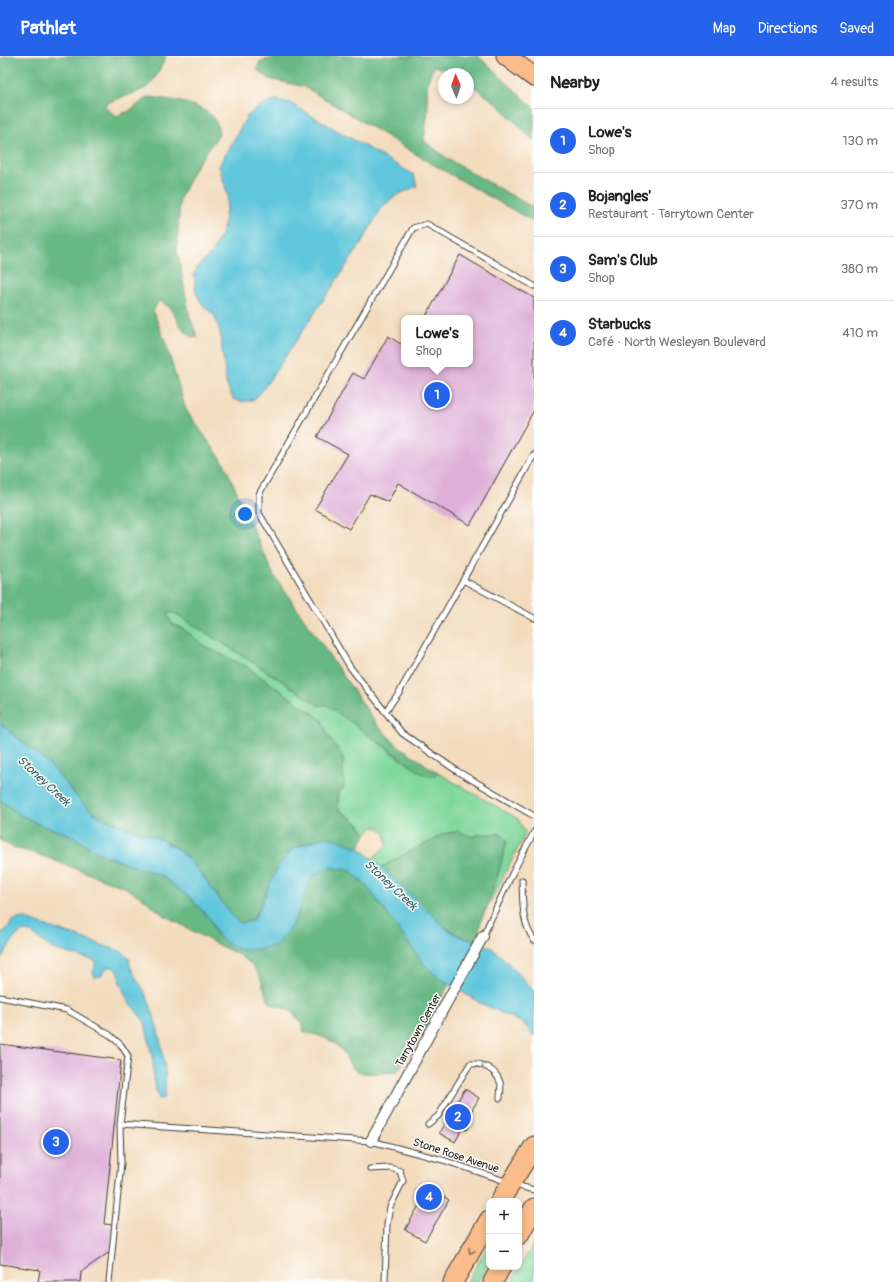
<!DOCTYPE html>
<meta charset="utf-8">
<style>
body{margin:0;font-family:Pangolin,sans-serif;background:#f6f6f6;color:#202124}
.controls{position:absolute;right:12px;bottom:12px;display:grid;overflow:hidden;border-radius:8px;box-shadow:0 2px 6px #0003}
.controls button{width:36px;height:36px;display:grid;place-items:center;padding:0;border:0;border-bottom:1px solid #e0e0e0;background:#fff;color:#202124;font:20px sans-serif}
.compass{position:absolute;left:438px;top:12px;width:36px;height:36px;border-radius:50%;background:#fff;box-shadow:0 2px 6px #0003;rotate:358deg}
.you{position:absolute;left:245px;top:458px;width:14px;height:14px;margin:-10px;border:3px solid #fff;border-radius:50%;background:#1a73e8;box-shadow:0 0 0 6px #1a73e833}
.badge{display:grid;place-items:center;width:26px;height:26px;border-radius:50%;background:#2563eb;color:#fff;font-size:13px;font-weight:700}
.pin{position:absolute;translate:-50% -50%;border:2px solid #fff;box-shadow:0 1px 4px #0006}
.popup{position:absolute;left:401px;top:259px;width:72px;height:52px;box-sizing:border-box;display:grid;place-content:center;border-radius:8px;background:#fff;filter:drop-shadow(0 1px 3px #0005);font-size:13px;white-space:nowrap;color:#757577}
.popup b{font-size:15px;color:#202124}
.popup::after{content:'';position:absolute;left:50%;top:100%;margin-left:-8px;border:8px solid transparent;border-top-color:#fff}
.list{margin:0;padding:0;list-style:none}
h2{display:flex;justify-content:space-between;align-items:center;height:52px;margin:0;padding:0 16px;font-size:17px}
h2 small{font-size:13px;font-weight:400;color:#757577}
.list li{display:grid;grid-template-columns:26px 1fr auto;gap:12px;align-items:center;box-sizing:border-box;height:64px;padding:0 16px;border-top:1px solid #e0e0e0}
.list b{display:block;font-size:15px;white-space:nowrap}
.list p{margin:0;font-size:13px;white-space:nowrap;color:#757577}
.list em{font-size:13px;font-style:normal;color:#757577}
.map{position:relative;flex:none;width:534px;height:1226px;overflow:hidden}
header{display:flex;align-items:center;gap:24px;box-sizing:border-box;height:56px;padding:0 20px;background:#2563eb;color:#fff}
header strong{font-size:19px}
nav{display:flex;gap:22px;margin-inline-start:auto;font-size:14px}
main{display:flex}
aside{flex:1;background:#fff}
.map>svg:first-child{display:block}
</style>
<header>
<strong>Pathlet</strong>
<nav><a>Map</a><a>Directions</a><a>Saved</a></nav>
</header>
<main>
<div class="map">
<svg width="534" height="1226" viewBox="0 0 534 1226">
<rect width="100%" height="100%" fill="#fdfcf7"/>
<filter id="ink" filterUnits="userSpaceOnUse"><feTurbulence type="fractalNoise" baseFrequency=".025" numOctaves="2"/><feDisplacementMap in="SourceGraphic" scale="8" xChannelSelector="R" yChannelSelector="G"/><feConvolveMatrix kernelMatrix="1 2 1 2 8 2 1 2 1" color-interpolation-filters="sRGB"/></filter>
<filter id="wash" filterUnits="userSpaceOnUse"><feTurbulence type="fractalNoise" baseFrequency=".012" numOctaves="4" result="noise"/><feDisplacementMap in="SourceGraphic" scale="16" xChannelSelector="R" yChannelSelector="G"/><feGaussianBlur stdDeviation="0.9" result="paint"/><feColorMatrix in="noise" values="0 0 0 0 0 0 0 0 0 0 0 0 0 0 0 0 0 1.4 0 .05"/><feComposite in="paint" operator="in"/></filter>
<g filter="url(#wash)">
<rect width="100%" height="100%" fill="#f3dcbe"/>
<!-- green -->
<path fill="#80d79c" stroke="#4e7a5c" d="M 166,557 L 175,557 C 223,588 271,617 318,649 L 327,648 L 399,702 L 433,721 L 438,717 L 518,763 L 525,776 L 523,782 L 481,864 L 497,822 L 506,786 L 501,778 L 473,781 L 458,775 L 444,778 L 381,811 L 372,803 L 387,789 L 385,778 L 380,772 L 373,771 L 366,778 L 359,768 L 338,753 L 338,736 L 343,701 L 328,680 L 322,664 L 247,611 L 206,591 L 183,573 L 172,568 Z
M 534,1187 L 534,1226 L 511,1226 Z
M 489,1188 L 489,1206 L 478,1226 L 467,1226 Z"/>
<!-- forest -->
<path fill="#68b884" stroke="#426a50" d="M 6,0 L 166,0 C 163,8 152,30 144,33 C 130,40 116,41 104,50 L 116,60 L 129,55 L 148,41 C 167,43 207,47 216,66 C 218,70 218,75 219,78 L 196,110 L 180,142 L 177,194 L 190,262 L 198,282 L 191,281 L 180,270 L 171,252 L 159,244 L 153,255 L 165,285 L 186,354 L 224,407 L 273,518 L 378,670 L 397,689 L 438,717 L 433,721 L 424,719 L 327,649 L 318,649 C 271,617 223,588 175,557 L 167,557 L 172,568 L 183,573 L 206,591 L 247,611 L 322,664 L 328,680 L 343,701 L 344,732 L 338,736 L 338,753 L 359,768 L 366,778 L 359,792 C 327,779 324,779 292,793 L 252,865 L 240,867 C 218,847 206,819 184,799 C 160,776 122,774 94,757 C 82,750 62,722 51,710 C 35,694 16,682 0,667 L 0,4 Z
M 285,0 L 478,0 L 534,52 L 534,85 L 497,48 L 468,26 L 468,18 L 457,18 L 434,10 L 427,27 L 428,53 L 424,85 L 451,105 L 534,152 L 534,166 L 429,106 L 305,31 L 269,23 L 257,14 L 260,5 Z
M 0,744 L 21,759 L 40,769 L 69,778 L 103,799 L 162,820 L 190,842 L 210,863 L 217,879 L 225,886 L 309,824 L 312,820 L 329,811 L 350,814 L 365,828 L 435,919 L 449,928 L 420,981 L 397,1016 C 385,1016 367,1020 357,1015 C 349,1011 348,1004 344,997 C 335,984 320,979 304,976 L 301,967 L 293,957 L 282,951 L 276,950 L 269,946 L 260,921 L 251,908 L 239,899 L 220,890 L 162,858 L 144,843 L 124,831 L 37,798 L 12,791 L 0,784 Z
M 458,775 L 473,781 L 479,778 L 501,778 L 507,785 L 497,822 L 481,864 L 477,885 C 445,882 405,834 381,811 L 444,778 Z"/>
<!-- water -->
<path fill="#5fc6db" stroke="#3e717c" d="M 277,44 L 290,47 L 414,119 L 417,130 L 397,139 L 382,151 L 361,188 L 271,322 C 259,338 255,351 233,343 L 226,327 L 220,275 L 214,259 L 203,249 L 196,237 L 194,217 L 201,207 L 212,197 L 223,174 L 228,140 L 219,110 L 247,60 L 263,48 Z
M 0,667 C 16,682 35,694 51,710 C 62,722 82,750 94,757 C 122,774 160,776 184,799 C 206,819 218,847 240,867 L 252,865 L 255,862 L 277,812 L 292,793 L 324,781 L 334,782 L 359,792 L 366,797 L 448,874 L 463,882 L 477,885 L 492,892 L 508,907 L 534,935 L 534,980 L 523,967 L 478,946 L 435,919 L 424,908 L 365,828 L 350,814 L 329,811 L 312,820 L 294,866 L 277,888 L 262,893 L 240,894 L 225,886 L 217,879 L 210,863 L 190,842 L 162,820 L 103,799 L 69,778 L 40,769 L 21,759 L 0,744 Z
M 23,862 L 123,896 L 129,902 C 129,916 142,928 147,941 C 158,967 169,1014 164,1042 L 159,1043 L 154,1027 L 153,1006 L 145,966 L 128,945 L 120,927 L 119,917 L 113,911 L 107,911 L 101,920 L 94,921 L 93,917 L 96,905 L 52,893 L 30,876 L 23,875 L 15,881 L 0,904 L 0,878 L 5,875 L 13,864 Z"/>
<g id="blocks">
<!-- building -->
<path fill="#deb0d8" d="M 460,199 L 534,242 L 534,354 L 470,469 L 398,427 L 388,446 L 370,438 L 349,473 L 315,453 L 348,398 L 317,381 L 353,317 L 364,323 L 388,280 L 404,290 L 404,308 L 470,308 L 470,262 L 425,262 Z
M 0,988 L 121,1004 L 104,1168 L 114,1169 L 111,1195 L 81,1216 L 80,1226 L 38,1226 L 40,1214 L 0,1208 Z
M 465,1033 L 479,1042 L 466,1064 L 471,1067 L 467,1074 L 463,1072 L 455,1086 L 439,1077 L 450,1058 L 447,1056 L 452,1048 L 455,1049 Z
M 429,1132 L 449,1144 L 425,1185 L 405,1174 Z"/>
</g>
</g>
<g filter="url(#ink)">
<use href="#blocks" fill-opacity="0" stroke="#3c3934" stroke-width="1"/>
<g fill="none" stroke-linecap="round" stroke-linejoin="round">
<!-- lane casing -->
<g stroke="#3c3934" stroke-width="7">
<path id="lane" d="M 534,230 L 427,168 L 413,172 L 259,438 L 259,457 L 350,611 L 402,677 L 457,715 L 534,760
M 463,524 L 534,562
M 385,656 L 400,635 L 534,399
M 522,824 C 523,845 521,866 534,884
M 483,880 L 512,818 L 534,776
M 0,941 L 67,954 L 110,979 L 121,989 L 128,1000 L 120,1068 L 121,1107 L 109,1226
M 120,1068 L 371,1085 L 443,1104 L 508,1126
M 428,1068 L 438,1060 L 470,1008 C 482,1006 496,1014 500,1026 C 502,1030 500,1037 500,1042
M 370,1113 L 390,1112 L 400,1115 L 403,1125 L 390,1151 L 387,1168 L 385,1226
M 515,1129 L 534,1134"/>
</g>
<!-- street casing -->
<g stroke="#3c3934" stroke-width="12">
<path id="street" d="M 371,1085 L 483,880"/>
</g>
<!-- highway casing -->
<g stroke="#3c3934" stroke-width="21">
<path id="highway" d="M 506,0 L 534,21
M 500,1145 L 534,1090
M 519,1179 L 534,1152
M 453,1226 L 489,1164
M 493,1226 L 501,1211"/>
</g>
<!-- lane -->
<use href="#lane" stroke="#fff" stroke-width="5"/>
<!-- street -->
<use href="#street" stroke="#fff" stroke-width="10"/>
<!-- highway -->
<use href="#highway" stroke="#f9bc8a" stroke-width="19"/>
</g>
<!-- one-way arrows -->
<defs><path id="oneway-chevron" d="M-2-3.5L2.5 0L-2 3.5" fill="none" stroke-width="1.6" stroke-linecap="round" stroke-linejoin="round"/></defs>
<use stroke="#999" href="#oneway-chevron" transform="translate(484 1010) rotate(-151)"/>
<use stroke="#8a6c53" href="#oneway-chevron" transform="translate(471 1195) rotate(120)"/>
</g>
<g text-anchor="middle" stroke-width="3" stroke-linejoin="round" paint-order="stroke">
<!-- street labels -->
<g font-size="11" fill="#1c1c1c" stroke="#fdfcf7">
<text transform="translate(418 974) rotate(-61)" y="4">Tarrytown Center</text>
<text transform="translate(456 1099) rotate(18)" y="4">Stone Rose Avenue</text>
</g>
<!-- water labels -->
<g font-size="12" font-style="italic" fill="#376068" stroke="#fdfcf7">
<text transform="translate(44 725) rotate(43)" y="4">Stoney Creek</text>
<text transform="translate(391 829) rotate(43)" y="4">Stoney Creek</text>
</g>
</g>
</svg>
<div class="controls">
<button>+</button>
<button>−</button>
</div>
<svg class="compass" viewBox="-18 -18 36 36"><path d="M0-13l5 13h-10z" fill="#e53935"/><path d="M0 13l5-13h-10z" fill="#757577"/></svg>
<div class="you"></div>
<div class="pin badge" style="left:437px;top:339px">1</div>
<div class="popup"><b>Lowe's</b>Shop</div>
<div class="pin badge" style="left:458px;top:1061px">2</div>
<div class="pin badge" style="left:56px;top:1086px">3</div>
<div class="pin badge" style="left:429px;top:1141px">4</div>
</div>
<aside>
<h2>Nearby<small>4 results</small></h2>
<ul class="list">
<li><span class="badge">1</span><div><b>Lowe's</b><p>Shop</p></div><em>130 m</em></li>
<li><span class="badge">2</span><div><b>Bojangles'</b><p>Restaurant · Tarrytown Center</p></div><em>370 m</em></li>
<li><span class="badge">3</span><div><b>Sam's Club</b><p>Shop</p></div><em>380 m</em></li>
<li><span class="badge">4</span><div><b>Starbucks</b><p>Café · North Wesleyan Boulevard</p></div><em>410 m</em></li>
</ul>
</aside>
</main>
